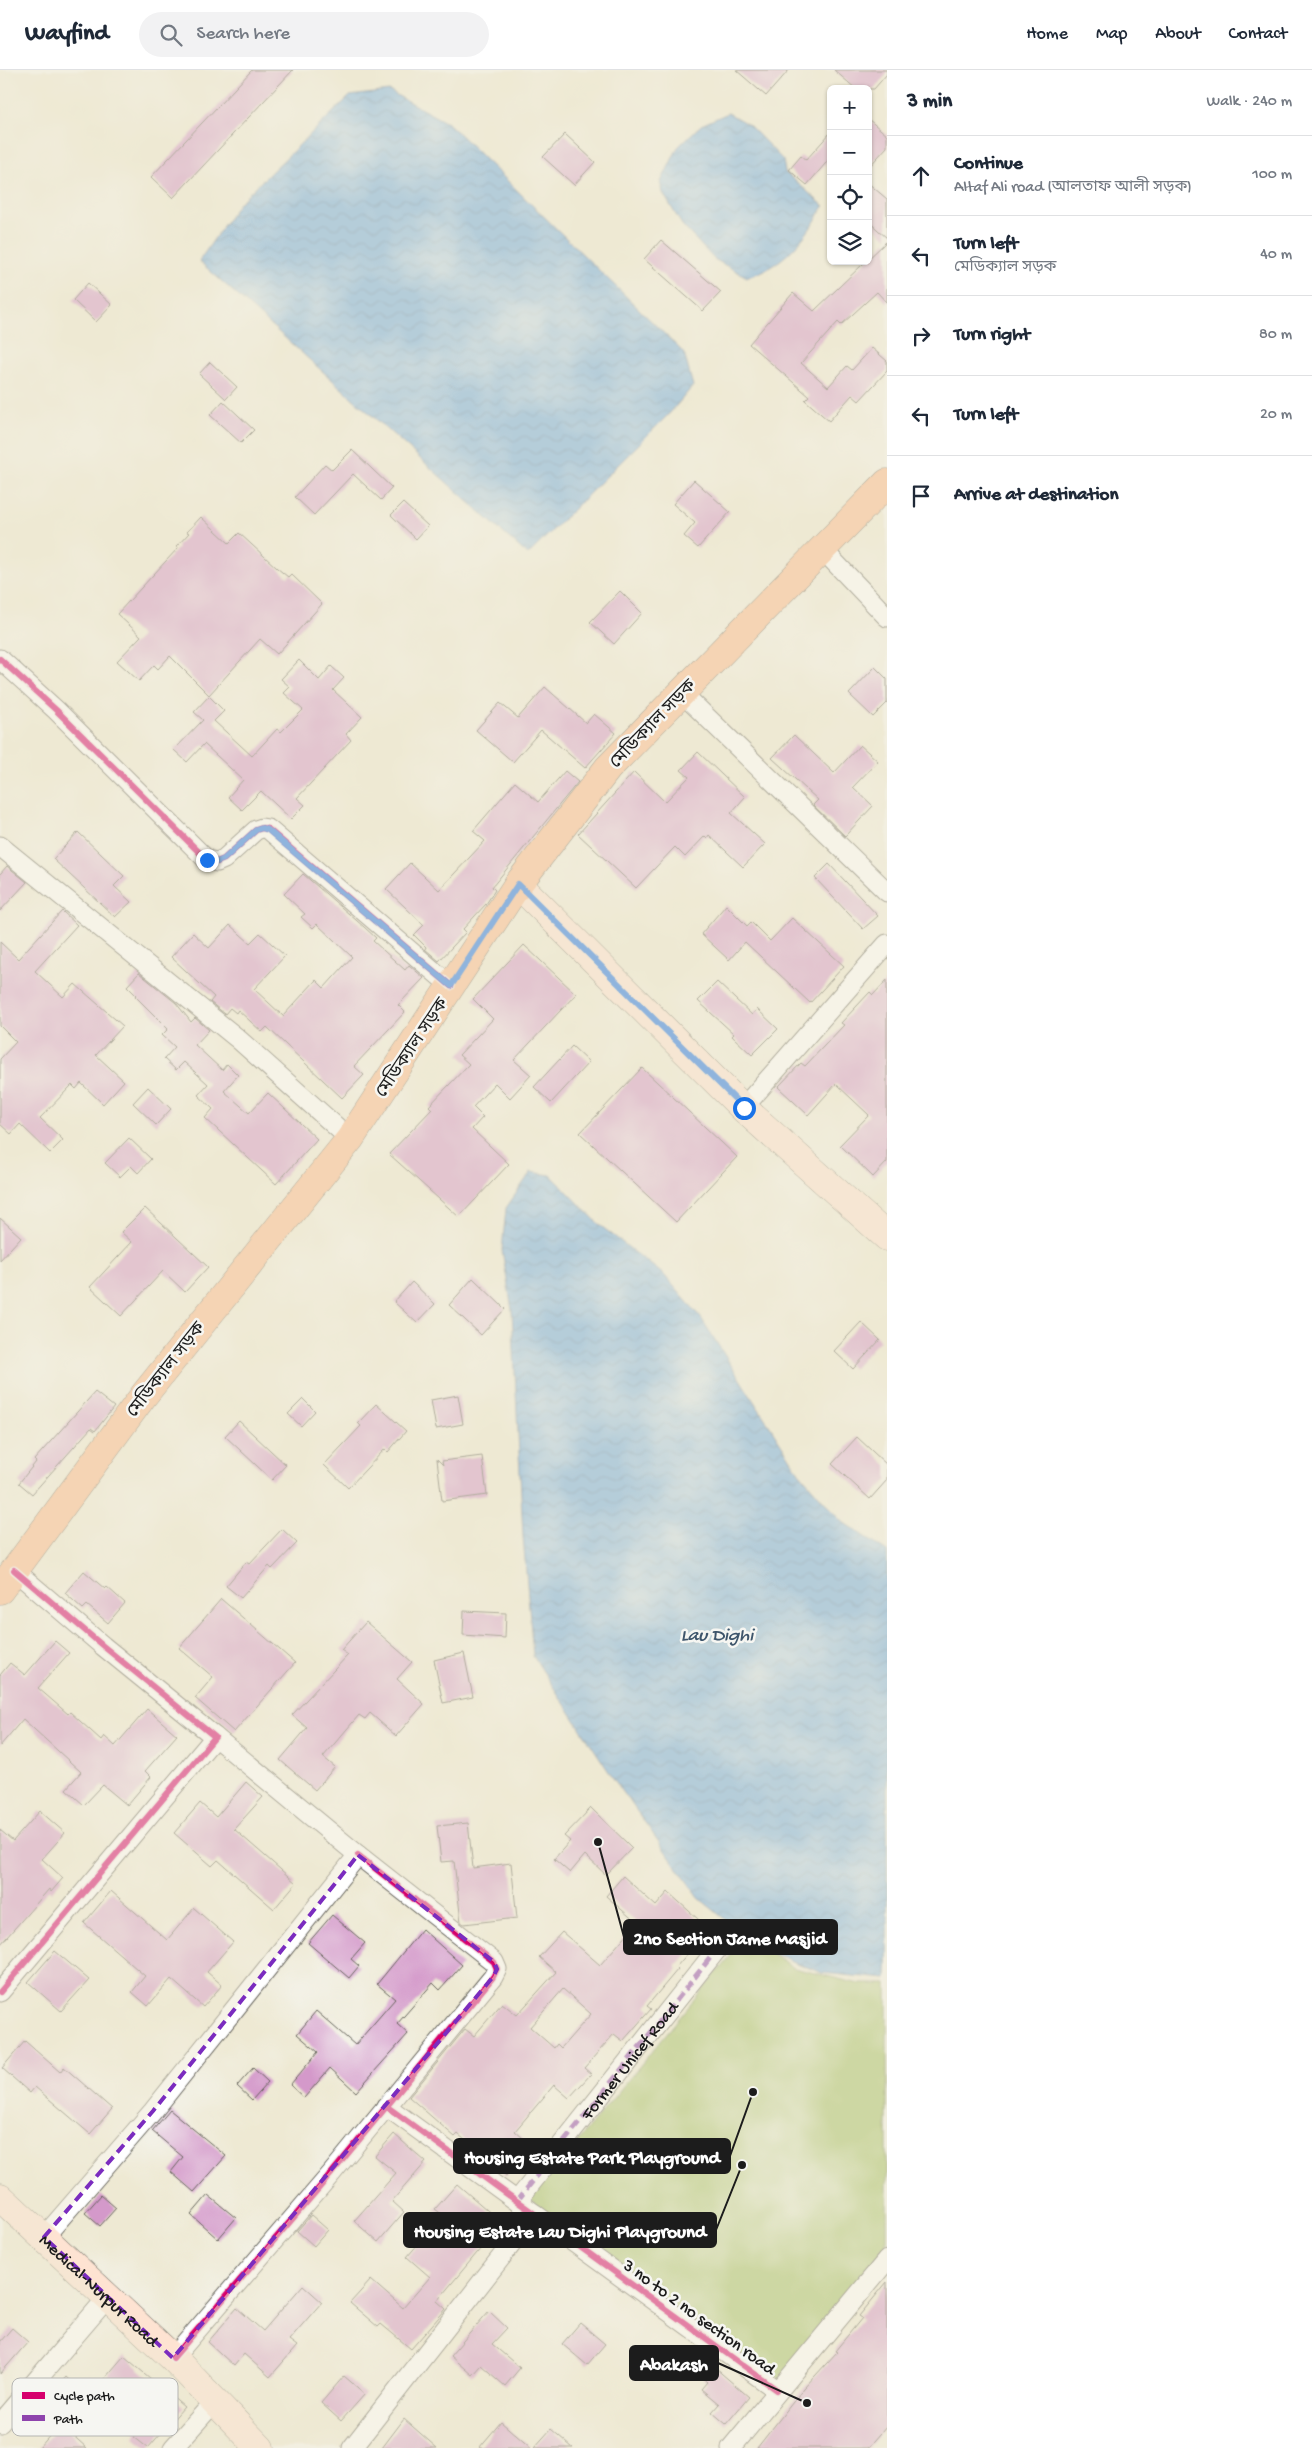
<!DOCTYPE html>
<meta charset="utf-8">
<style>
body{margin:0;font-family:"Gochi Hand","Noto Sans Bengali",sans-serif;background:#f2f2f3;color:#1f2937}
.controls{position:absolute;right:15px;top:15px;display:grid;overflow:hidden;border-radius:8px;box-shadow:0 1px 4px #0004}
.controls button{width:45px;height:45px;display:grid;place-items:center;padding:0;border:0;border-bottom:1px solid #e0e1e3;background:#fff;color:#1f2937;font:25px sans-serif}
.stop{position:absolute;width:15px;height:15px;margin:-11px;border:4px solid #1a73e8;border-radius:50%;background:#fff}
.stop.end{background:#1a73e8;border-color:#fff;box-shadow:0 1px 5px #0008}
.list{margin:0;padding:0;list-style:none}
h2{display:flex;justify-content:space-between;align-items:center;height:65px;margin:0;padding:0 20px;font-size:21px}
h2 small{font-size:16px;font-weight:400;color:#747a83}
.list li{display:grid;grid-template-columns:32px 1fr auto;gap:15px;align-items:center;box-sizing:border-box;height:80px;padding:0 20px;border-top:1px solid #e0e1e3}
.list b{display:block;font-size:19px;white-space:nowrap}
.list p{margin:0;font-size:16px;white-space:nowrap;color:#747a83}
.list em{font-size:16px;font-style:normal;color:#747a83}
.icon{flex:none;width:28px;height:28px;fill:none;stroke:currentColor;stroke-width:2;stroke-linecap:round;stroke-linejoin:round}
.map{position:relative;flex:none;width:887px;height:2378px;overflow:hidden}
header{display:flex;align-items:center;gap:30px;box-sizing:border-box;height:70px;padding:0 25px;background:#fff;border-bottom:1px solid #e0e1e3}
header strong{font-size:24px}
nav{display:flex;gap:28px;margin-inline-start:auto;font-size:18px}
.search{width:350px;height:45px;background:#f2f2f3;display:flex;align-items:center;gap:12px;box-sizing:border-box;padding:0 18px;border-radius:28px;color:#747a83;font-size:19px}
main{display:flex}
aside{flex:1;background:#fff}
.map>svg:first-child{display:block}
</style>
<header>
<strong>Wayfind</strong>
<div class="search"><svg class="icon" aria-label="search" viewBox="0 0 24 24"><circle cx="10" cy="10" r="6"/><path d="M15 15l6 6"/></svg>Search here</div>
<nav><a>Home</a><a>Map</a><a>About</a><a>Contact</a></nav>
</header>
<main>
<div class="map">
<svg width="887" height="2378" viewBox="0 0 887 2378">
<defs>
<pattern id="water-waves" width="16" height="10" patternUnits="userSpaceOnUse" patternTransform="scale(1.25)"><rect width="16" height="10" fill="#70abe1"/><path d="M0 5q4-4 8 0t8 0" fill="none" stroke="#5b8ab6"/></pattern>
</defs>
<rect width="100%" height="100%" fill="#f6f6f2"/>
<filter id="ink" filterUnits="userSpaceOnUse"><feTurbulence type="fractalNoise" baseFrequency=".02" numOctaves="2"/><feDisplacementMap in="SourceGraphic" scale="10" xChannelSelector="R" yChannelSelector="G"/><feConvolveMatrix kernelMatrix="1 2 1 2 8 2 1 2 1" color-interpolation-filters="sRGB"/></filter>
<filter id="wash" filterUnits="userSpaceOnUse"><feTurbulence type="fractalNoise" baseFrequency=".0096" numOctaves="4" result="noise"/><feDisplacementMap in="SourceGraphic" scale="20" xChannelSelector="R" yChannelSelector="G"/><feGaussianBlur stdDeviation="1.12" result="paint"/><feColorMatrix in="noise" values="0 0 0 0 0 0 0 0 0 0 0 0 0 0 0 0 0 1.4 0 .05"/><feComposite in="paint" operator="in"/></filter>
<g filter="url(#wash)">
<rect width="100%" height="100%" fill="#eee9d3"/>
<!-- park -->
<path fill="#a5c168" stroke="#606e42" d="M 746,1867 L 794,1898 L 859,1914 L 887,1914 L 887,2184 L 776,2313 L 530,2129 Z"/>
<!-- water -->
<path fill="url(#water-waves)" stroke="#46647e" d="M 389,21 L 449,54 L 684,283 L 693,316 L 670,343 L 528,485 L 199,191 L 239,133 L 350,26 Z
M 728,43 L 749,55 L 783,90 L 785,102 L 824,136 C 807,167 783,197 747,207 L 714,189 L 682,155 L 663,123 L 661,112 L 678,77 L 701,55 Z
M 531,1102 L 551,1105 L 601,1156 L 664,1205 L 701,1248 L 799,1402 L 840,1450 L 887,1482 L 887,1909 L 822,1903 L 760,1878 L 699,1828 L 613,1708 L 533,1586 L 523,1466 L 512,1240 L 502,1180 L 506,1138 Z"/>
<g id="blocks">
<!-- building -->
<path fill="#d499ca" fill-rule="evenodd" d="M 252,0 L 293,0 L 173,128 L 151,107 Z
M 736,0 L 789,0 L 766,26 Z
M 834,0 L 887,0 L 887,4 L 874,19 L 856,19 Z
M 868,49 L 887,65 L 887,77 L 868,98 Z
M 831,62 L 831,87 L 807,115 L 789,100 L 801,86 L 806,90 Z
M 565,64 L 595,92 L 574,115 L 543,87 Z
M 868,113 L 887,129 L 887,168 L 868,151 Z
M 661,170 L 721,222 L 703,241 L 644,189 Z
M 887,171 L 887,233 L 877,222 L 841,255 L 838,252 L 801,293 L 828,317 L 847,296 L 852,300 L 872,278 L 887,291 L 887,301 L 859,331 L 852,325 L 829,351 L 805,330 L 809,326 L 749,274 L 793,223 L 814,241 Z
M 88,213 L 112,235 L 96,252 L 73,230 Z
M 210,292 L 237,317 L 226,329 L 199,304 Z
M 223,331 L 254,360 L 241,373 L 210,345 Z
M 352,380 L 392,418 L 381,430 L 353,404 L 314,445 L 295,427 L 325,394 L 332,400 Z
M 694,410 L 730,442 L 698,478 L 684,466 L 695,453 L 673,434 Z
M 403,433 L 428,456 L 416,469 L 391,445 Z
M 201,447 L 229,473 L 239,463 L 277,498 L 288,507 L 291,504 L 322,534 L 277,584 L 260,569 L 209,625 L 170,586 L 158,599 L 154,595 L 139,611 L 117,591 L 141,566 L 117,544 L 178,478 L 177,476 L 189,463 L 187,462 Z
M 620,521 L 642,543 L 614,574 L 590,552 Z
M 299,590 L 319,610 L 331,596 L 344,608 L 333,620 L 362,647 L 346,664 L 351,670 L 297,728 L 305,735 L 291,749 L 261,721 L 242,740 L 228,727 L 243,710 L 204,674 L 187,692 L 174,680 L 203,650 L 194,642 L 209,626 L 224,641 L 214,651 L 252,686 L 277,659 L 281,662 L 303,640 L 284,623 L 290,617 L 281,609 Z
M 875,597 L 887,609 L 887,633 L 873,647 L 849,624 Z
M 545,617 L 586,653 L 594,644 L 616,663 L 585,698 L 541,660 L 513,692 L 476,660 L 500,633 L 518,648 Z
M 794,665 L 834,703 L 860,675 L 878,691 L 853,717 L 873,736 L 845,766 L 813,735 L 818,730 L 772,688 Z
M 698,682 L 745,727 L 731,743 L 765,774 L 743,797 L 709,765 L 707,768 L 705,766 L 685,787 L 675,777 L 636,818 L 578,764 L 634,702 L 665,732 L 689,707 L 681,700 Z
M 565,701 L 578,712 L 492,817 L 495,820 L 486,834 L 463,859 L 466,862 L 439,891 L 425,879 L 426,877 L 414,865 L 424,855 L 386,819 L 410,793 L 439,820 L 485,771 L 473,761 L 515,712 L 538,732 Z
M 78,762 L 124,806 L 114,816 L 131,832 L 115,847 L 53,789 Z
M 829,794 L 878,846 L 863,859 L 815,808 Z
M 7,796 L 27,812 L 0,841 L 0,804 Z
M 303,804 L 364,857 L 376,868 L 373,871 L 405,900 L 409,895 L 424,908 L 398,935 L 405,942 L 354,996 L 364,1005 L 342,1028 L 267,957 L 262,962 L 238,940 L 236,943 L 230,938 L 225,944 L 210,932 L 214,927 L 171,887 L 193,863 L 209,878 L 230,855 L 250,873 L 260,863 L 285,886 L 254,919 L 283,946 L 316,910 L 324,918 L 352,887 L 317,854 L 313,858 L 301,847 L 305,844 L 284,824 Z
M 726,835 L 747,856 L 751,852 L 770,871 L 792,848 L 844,896 L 810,933 L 745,872 L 729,890 L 701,864 Z
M 62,841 L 77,855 L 35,901 L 63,927 L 75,914 L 123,956 L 96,985 L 124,1011 L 103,1034 L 81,1013 L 76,1019 L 72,1015 L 40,1048 L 63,1070 L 50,1083 L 20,1054 L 11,1064 L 0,1054 L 0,989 L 16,972 L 0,956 L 0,872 L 18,889 Z
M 524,875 L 576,924 L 514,990 L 531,1005 L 510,1028 L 495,1013 L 473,1037 L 483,1047 L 472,1059 L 509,1094 L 459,1147 L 389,1084 L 432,1039 L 429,1036 L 469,994 L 459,985 L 493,949 L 473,929 Z
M 139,903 L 176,933 L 191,952 L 195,948 L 209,960 L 195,975 L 222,1000 L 227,994 L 238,1005 L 224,1021 L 249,1043 L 268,1023 L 317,1069 L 276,1114 L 205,1048 L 213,1039 L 198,1025 L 208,1014 L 184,992 L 176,1000 L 164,989 L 175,977 L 162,965 L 168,959 L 135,926 L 136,925 L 127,916 Z
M 887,910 L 887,1092 L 873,1107 L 840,1075 L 869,1045 L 836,1014 L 808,1045 L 778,1017 L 801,993 L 805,996 L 844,955 L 841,953 L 870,922 L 873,925 Z
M 717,912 L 752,945 L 757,939 L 778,959 L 752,985 L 732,966 L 734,964 L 698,931 Z
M 572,976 L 589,992 L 551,1033 L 534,1017 Z
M 642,998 L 737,1087 L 676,1152 L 580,1063 Z
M 148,1017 L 171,1039 L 156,1055 L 133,1033 Z
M 129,1068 L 151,1089 L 138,1103 L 131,1096 L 120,1107 L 105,1093 Z
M 145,1138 L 208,1197 L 185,1222 L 163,1201 L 121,1246 L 90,1217 L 132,1172 L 121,1162 Z
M 0,1148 L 21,1167 L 0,1190 Z
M 473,1208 L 505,1239 L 481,1265 L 449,1235 Z
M 412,1212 L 435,1234 L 417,1253 L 394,1232 Z
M 861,1252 L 880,1270 L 853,1299 L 834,1281 Z
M 95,1322 L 114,1337 L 95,1361 L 91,1358 L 32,1424 L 19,1413 L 36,1392 L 34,1390 Z
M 458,1325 L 463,1354 L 436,1359 L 431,1330 Z
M 303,1329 L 315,1341 L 301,1356 L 288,1344 Z
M 376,1334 L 406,1361 L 388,1382 L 385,1379 L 348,1418 L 324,1395 L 361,1356 L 358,1353 Z
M 239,1351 L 286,1395 L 272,1410 L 225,1366 Z
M 857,1367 L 887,1395 L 887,1410 L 870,1429 L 832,1394 Z
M 482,1386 L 487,1425 L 442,1431 L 437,1389 L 443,1395 L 442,1391 Z
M 282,1459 L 297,1473 L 272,1499 L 269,1496 L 241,1528 L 226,1516 L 246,1492 L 249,1494 Z
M 84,1501 L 105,1519 L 107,1517 L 125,1533 L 108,1553 L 87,1535 L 83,1539 L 65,1523 Z
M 221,1529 L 295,1593 L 234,1662 L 195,1628 L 213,1607 L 179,1578 Z
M 464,1541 L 506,1543 L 505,1568 L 463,1565 Z
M 366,1552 L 412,1592 L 397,1609 L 424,1634 L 396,1666 L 370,1643 L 365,1649 L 359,1645 L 323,1687 L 335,1697 L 315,1720 L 280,1690 L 307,1658 L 292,1645 L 348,1585 L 341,1580 Z
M 55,1571 L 69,1583 L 38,1618 L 68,1644 L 70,1642 L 101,1670 L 104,1666 L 115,1676 L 147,1639 L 177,1665 L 145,1701 L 151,1707 L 127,1735 L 103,1715 L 84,1735 L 66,1719 L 81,1702 L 23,1649 L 0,1676 L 0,1605 L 10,1593 L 25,1605 Z
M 464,1583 L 473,1627 L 443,1633 L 434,1590 Z
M 246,1712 L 263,1727 L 234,1759 L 296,1813 L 274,1839 L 218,1790 L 212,1796 L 174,1763 L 200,1733 L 216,1747 Z
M 591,1738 L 632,1778 L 606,1805 L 585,1785 L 570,1803 L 554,1789 L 570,1771 L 564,1766 Z
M 40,1741 L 65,1763 L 42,1789 L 63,1808 L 51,1822 L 49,1819 L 0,1875 L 0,1760 L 13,1771 Z
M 468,1753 L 473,1798 L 511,1793 L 517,1848 L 464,1854 L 461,1852 L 454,1791 L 441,1792 L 437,1756 Z
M 623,1806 L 656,1836 L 668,1822 L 709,1859 L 676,1897 L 678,1899 L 647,1936 L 651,1939 L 623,1971 L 614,1964 L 584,1998 L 591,2004 L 569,2028 L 554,2015 L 515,2061 L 532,2076 L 506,2106 L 458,2064 L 455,2067 L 409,2027 L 465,1959 L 474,1966 L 502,1933 L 517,1945 L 556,1902 L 539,1887 L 562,1862 L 600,1895 L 637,1853 L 606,1826 ZM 563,1919 L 591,1944 L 561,1978 L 557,1974 L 554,1978 L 530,1957 Z
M 111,1821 L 167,1870 L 194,1838 L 233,1872 L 207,1902 L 222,1915 L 203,1937 L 171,1909 L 148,1936 L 132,1922 L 145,1906 L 84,1853 Z
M 332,1845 L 365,1873 L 351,1889 L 359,1896 L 349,1908 L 308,1873 Z
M 422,1859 L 462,1895 L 440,1920 L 433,1913 L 397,1954 L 408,1964 L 356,2022 L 330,1998 L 304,2028 L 290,2015 L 318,1982 L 297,1964 L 316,1941 L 355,1975 L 395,1929 L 377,1914 Z
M 55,1881 L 89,1910 L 61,1941 L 28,1912 Z
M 25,1971 L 60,2002 L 64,1997 L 112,2039 L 90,2064 L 35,2017 L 30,2023 L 2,1998 Z
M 253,1998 L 268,2012 L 252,2030 L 237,2016 Z
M 170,2040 L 226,2086 L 194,2122 L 171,2102 L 183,2087 L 152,2061 Z
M 394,2064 L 426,2092 L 392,2131 L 404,2142 L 378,2172 L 354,2151 L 396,2103 L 375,2086 Z
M 457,2114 L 502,2153 L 437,2231 L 446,2239 L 411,2279 L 381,2254 L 378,2257 L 350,2233 L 371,2210 L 403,2238 L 430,2207 L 407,2187 L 443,2145 L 435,2139 Z
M 101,2125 L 116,2138 L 100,2156 L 85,2143 Z
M 208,2125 L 236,2148 L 218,2169 L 191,2145 Z
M 311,2145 L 328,2160 L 314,2176 L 297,2161 Z
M 887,2212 L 887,2356 L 868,2378 L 757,2378 L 804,2318 L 837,2282 L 835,2281 L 862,2248 L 859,2246 Z
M 303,2215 L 322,2232 L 289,2270 L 297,2276 L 270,2307 L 244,2284 L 234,2296 L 208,2272 L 237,2238 L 263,2261 Z
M 489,2241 L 507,2258 L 492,2274 L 520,2298 L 505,2316 L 481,2295 L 472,2305 L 450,2286 Z
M 580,2253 L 605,2274 L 587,2295 L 562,2274 Z
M 12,2258 L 28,2272 L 0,2304 L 0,2272 Z
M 124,2286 L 184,2337 L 148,2378 L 134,2367 L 137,2363 L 92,2323 Z
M 701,2286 L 749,2327 L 726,2354 L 712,2342 L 719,2334 L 701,2319 L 707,2312 L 691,2297 Z
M 344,2306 L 365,2324 L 341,2351 L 321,2333 Z
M 66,2307 L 81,2321 L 65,2340 L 49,2326 Z
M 404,2349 L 437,2378 L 382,2378 Z
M 501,2352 L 531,2378 L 479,2378 Z
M 60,2354 L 87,2378 L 39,2378 Z
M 551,2359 L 573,2378 L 534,2378 Z"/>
</g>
</g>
<g filter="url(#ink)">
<use href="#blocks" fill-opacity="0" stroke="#66645c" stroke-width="1"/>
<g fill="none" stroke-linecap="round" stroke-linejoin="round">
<!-- street casing -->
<g stroke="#66645c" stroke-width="21">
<g id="street">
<path d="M 822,479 L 887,547"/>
<path d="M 0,589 L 56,640 L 207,790 L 217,792 L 224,789 L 256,760 L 262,758 L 268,759 L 451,916"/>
<path d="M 682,623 L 887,822"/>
<path d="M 0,776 L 237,968 L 350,1069"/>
<path d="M 743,1038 L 887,874"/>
<path d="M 0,1922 L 215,1667 L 103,1576 L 14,1500"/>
<path d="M 386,2036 L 777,2320"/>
<path id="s1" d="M 517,2131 L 722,1873"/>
<path d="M 44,2167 L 153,2041 L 358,1785 L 215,1667"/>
<path d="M 173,2288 L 331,2104 L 493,1907 L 497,1899 L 494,1892 L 358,1785"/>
<path d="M 0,2353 L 107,2228"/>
<path d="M 173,2378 L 215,2331"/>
<path d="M 352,2378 L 535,2144"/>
<path d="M 731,2378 L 887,2190"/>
</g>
</g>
<!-- secondary casing -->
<g stroke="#66645c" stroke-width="29">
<g id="secondary">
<path d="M 518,814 L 743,1038 L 887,1167"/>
<path id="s2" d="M 0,2127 L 173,2288 L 260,2378"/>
</g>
</g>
<!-- primary casing -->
<g stroke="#66645c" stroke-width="29">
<path id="primary" d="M 0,1520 L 144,1325 L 350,1069 L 518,814 L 608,698 L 887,413"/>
</g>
<!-- street -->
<use href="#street" stroke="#fff" stroke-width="19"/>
<!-- secondary -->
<use href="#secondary" stroke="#fee3d2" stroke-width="28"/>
<!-- primary -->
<use href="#primary" stroke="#fcba8e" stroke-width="28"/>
<!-- quiet -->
<path stroke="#8e44ad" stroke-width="5" stroke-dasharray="10 5" stroke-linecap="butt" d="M 517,2131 L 722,1873"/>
<!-- cycleway casing -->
<g stroke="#f6f6f2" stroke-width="9">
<path id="cycleway" d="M 0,589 L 56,640 L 207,790 L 217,792 L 224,789 L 256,760 L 262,758 L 268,759 L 451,916
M 0,1922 L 215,1667 L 103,1576 L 14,1500
M 386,2036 L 777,2320
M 173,2288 L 331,2104 L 493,1907 L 497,1899 L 494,1892 L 358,1785"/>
</g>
<!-- cycleway -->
<use href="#cycleway" stroke="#d6006c" stroke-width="6"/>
</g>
</g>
<g fill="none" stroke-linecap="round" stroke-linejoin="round" filter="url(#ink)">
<!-- route -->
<path stroke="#1a73e8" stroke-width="6" d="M 207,790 L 217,792 L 224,789 L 256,760 L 262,758 L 268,760 L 451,916 L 518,814 L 744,1038"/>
</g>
<!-- marked area -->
<path d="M0 0H887V2378H0ZM 358,1785 L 494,1892 L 497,1899 L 493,1907 L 173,2288 L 44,2167 L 153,2041 Z" fill="#eee9d3" fill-opacity=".55" fill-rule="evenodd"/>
<path fill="none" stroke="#7b2cbf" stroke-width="4" stroke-dasharray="10 6" stroke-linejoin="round" d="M 358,1785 L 494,1892 L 497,1899 L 493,1907 L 173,2288 L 44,2167 L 153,2041 Z"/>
<g text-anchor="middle" stroke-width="5" stroke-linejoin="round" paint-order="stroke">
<!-- street labels -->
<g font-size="18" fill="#1c1c1c" stroke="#f6f6f2">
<text transform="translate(652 653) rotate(-46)" y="6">মেডিক্যাল সড়ক</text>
<text transform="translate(411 977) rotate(-56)" y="6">মেডিক্যাল সড়ক</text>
<text transform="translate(165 1299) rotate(-52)" y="6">মেডিক্যাল সড়ক</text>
<text dy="6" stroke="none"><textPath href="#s1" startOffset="180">Former Unicef Road</textPath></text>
<text dy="6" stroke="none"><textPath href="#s2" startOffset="136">Medical-Nurpur Road</textPath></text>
<text transform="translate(700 2246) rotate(36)" y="6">3 no to 2 no section road</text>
</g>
<!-- water labels -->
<g font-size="19" font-style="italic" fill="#3e556b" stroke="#f6f6f2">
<text x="717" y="1570">Lau Dighi</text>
</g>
</g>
<!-- legend -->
<rect x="12" y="2308" width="166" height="58" rx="8" fill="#f6f6f2" stroke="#b5b5b2" stroke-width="1"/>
<rect x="22" y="2322" width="23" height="7" fill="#d6006c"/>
<rect x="22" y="2345" width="23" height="6" fill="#8e44ad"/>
<g font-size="14" fill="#1c1c1c">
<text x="54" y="2330">Cycle path</text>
<text x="54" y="2353">Path</text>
</g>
<!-- callouts -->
<path fill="none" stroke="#1c1c1c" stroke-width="2" d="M598 1772L624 1867M753 2022L730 2086M742 2095L716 2160M807 2333L718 2293"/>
<g fill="#1c1c1c" stroke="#f6f6f2" stroke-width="2">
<circle cx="598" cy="1772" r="5"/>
<circle cx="753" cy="2022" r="5"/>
<circle cx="742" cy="2095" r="5"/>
<circle cx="807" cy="2333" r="5"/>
</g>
<g fill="#1c1c1c" stroke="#1c1c1c" stroke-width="2">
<rect x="624" y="1850" width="213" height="34" rx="5"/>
<rect x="454" y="2069" width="276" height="34" rx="5"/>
<rect x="404" y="2143" width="312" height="34" rx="5"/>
<rect x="630" y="2276" width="88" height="34" rx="5"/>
</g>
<g font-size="19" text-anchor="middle" font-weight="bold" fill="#fff">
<text x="730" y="1874">2no Section Jame Masjid</text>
<text x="592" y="2093">Housing Estate Park Playground</text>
<text x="560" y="2167">Housing Estate Lau Dighi Playground</text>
<text x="674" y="2300">Abakash</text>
</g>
</svg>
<div class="controls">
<button>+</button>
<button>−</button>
<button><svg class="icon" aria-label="locate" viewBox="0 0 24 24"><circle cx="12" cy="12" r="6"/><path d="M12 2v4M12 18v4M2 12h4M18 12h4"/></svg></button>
<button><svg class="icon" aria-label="layers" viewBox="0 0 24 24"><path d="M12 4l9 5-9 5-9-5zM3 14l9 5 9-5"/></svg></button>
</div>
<div class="stop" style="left:744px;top:1038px"></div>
<div class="stop end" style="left:207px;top:790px"></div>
</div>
<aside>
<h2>3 min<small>Walk · 240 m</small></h2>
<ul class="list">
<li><svg class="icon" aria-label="ahead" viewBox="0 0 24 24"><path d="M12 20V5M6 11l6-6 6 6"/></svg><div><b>Continue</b><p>Altaf Ali road (আলতাফ আলী সড়ক)</p></div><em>100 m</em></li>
<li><svg class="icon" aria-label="left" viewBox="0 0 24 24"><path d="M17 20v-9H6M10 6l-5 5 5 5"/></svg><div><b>Turn left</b><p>মেডিক্যাল সড়ক</p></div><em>40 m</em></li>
<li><svg class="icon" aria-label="right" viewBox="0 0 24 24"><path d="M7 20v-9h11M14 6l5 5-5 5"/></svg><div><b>Turn right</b></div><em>80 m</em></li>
<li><svg class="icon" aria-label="left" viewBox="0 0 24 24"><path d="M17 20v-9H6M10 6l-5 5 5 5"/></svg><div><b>Turn left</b></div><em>20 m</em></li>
<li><svg class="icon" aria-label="arrive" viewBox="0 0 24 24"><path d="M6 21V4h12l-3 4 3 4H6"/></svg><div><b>Arrive at destination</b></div></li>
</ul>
</aside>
</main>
